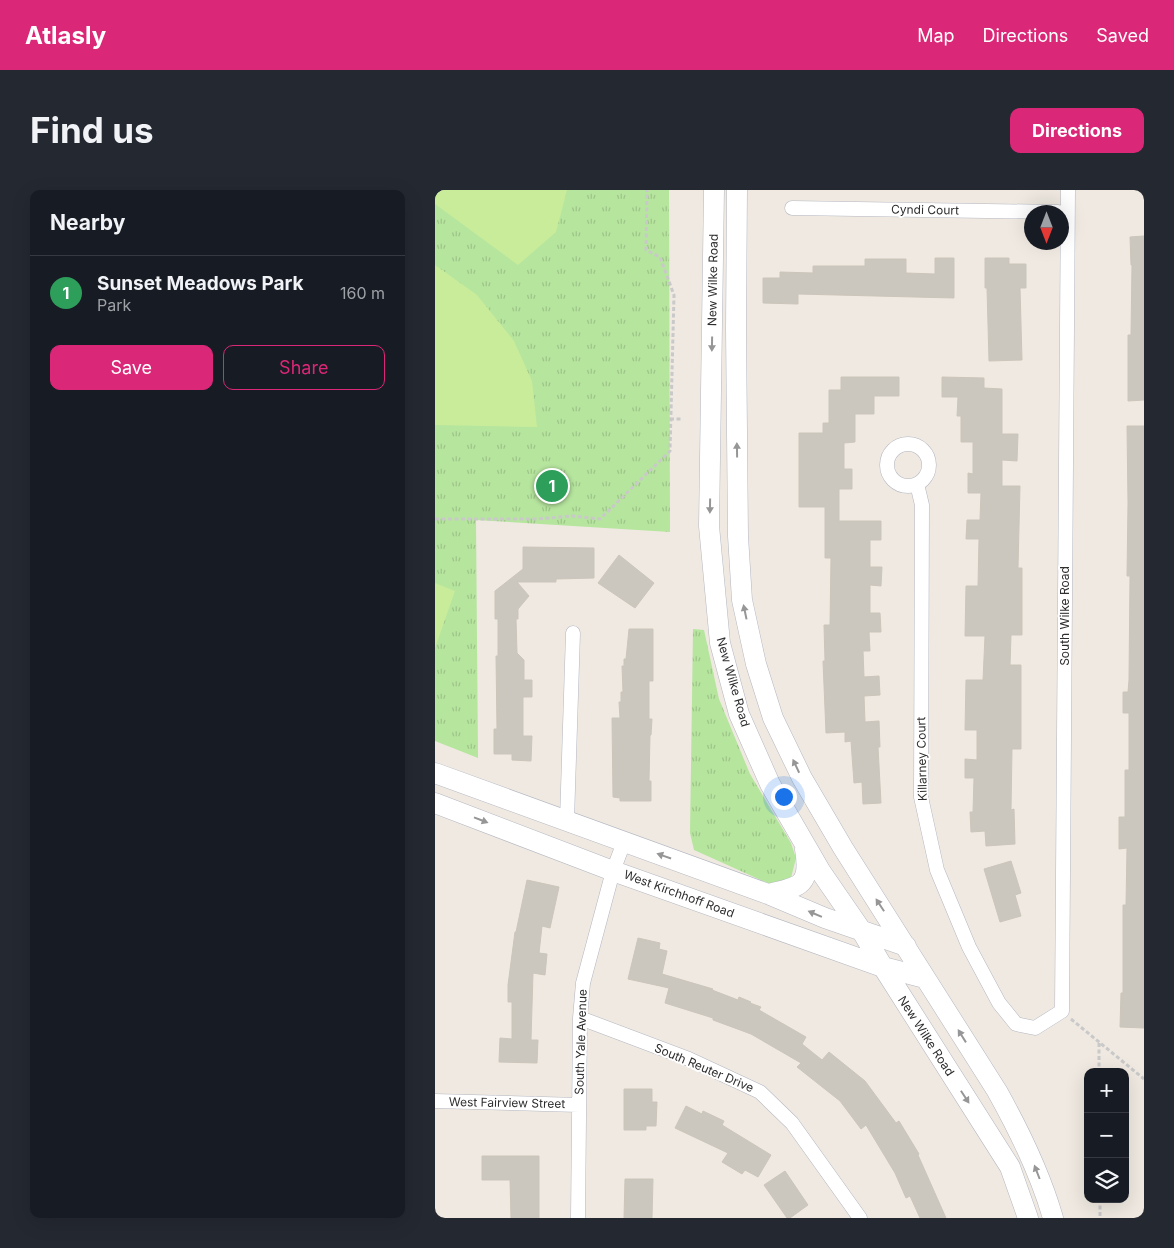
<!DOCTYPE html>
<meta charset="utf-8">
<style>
body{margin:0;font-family:Inter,sans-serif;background:#242831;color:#f1f3f6}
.controls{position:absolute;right:15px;bottom:15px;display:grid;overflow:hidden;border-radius:10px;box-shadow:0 5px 20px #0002}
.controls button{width:45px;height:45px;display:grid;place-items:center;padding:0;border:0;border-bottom:1px solid #363941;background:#171b24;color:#f1f3f6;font:25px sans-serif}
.compass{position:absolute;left:589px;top:15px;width:45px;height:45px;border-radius:50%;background:#171b24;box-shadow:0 5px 20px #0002;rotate:180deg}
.you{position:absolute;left:348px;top:606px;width:18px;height:18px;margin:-12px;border:4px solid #fff;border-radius:50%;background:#1a73e8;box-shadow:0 0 0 8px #1a73e833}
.badge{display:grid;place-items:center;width:32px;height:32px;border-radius:50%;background:#db2777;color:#fff;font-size:16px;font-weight:700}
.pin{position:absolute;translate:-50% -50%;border:2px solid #fff;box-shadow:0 1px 5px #0006}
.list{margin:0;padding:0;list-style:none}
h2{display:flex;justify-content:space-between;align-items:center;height:65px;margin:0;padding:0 20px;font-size:21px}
h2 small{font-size:16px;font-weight:400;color:#9ea1a6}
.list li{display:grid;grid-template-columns:32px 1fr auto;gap:15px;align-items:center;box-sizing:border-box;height:75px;padding:0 20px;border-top:1px solid #363941}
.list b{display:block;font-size:19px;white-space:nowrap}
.list p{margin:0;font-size:16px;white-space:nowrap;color:#9ea1a6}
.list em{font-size:16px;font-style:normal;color:#9ea1a6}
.actions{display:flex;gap:10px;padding:15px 20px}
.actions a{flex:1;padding:11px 0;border:1px solid #db2777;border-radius:10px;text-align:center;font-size:18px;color:#db2777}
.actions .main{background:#db2777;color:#fff}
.icon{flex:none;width:28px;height:28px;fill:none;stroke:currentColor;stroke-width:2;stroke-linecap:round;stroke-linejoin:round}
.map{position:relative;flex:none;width:709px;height:1028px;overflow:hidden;border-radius:10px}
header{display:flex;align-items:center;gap:30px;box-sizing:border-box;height:70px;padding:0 25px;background:#db2777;color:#fff}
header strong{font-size:24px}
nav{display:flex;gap:28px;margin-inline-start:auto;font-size:18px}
.intro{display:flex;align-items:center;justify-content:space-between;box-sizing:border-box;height:120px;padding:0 30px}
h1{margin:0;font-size:35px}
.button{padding:12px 22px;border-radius:10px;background:#db2777;color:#fff;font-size:18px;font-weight:700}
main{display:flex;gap:30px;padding:0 30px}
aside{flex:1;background:#171b24;border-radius:10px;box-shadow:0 5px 20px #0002}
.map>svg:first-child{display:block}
</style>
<header>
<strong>Atlasly</strong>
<nav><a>Map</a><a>Directions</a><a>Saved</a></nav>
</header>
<div class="intro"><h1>Find us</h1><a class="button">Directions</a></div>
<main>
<aside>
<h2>Nearby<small></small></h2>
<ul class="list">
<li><span class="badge" style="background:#2e9e5b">1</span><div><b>Sunset Meadows Park</b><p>Park</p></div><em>160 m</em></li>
</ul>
<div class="actions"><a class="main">Save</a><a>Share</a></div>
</aside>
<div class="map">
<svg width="709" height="1028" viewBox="0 0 709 1028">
<defs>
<pattern id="park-tufts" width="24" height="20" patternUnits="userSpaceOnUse" patternTransform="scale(1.25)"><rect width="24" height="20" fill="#b6e59e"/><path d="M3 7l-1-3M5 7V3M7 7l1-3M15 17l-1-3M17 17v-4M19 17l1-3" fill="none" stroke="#9dc588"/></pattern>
</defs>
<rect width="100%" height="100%" fill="#efe9e1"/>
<!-- park -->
<path fill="url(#park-tufts)" d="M 0,0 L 234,0 L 235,342 L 41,330 L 43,568 L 0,551 Z
M 258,439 L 269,440 L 284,509 L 315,584 L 356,653 L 361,668 L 356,688 L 337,695 L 259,660 L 255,643 Z"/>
<!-- pitch -->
<path fill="#c9ec9a" d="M 0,0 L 132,0 L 121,42 L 83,75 L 0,14 Z
M 0,75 L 42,105 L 79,151 L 97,191 L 102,237 L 0,235 Z
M 0,393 L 20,401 L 0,458 Z"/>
<!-- building -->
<path fill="#cbc7bf" stroke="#cbc5ba" d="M 709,46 L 709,210 L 693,211 L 693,145 L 696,145 L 697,75 L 696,75 L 695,47 Z
M 500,68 L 519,68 L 519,108 L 363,104 L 363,114 L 328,113 L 328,88 L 345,88 L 345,82 L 378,83 L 378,76 L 430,76 L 430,69 L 471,69 L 471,83 L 500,84 Z
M 550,68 L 574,68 L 574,74 L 591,74 L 591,98 L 585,98 L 587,170 L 554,171 L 552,98 L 550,98 Z
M 406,187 L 464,187 L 464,206 L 439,206 L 439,224 L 420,224 L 420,252 L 409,253 L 409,279 L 417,279 L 417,299 L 404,299 L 404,331 L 446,331 L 446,350 L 435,350 L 435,377 L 447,377 L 446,396 L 435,395 L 435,423 L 445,423 L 446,442 L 434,442 L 435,461 L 428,461 L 429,487 L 444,486 L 445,505 L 429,506 L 430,532 L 444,531 L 445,557 L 443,557 L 446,613 L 428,614 L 427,592 L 419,593 L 416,551 L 410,552 L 410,542 L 391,543 L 388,471 L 390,471 L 389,435 L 395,435 L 396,368 L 390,368 L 390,317 L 364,317 L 364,243 L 388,243 L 388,233 L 394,233 L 394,200 L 406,200 Z
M 507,187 L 549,188 L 549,198 L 567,199 L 567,244 L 583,244 L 582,271 L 567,270 L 567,296 L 585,296 L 583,378 L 587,378 L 587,445 L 576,445 L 575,475 L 586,475 L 586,559 L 577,559 L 576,620 L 579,619 L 580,654 L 551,656 L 550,641 L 536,642 L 535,622 L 538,622 L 539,588 L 530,588 L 530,569 L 542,570 L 542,540 L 530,540 L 531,490 L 548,490 L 550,446 L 530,446 L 531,396 L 543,396 L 544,349 L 531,349 L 532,330 L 545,330 L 546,303 L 533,303 L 533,283 L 538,284 L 538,252 L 526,252 L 526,226 L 522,226 L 523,207 L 507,207 Z
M 692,236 L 709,236 L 709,838 L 685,837 L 686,803 L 688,803 L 688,715 L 691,715 L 692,658 L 684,659 L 684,627 L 690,627 L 690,580 L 694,580 L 694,523 L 688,523 L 688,502 L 693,502 L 694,490 L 695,386 L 692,386 L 693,313 Z
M 88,357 L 159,358 L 159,388 L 121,389 L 121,392 L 82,392 L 94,406 L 83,419 L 83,429 L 81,429 L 82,463 L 89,470 L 89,490 L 97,490 L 97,507 L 88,507 L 88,546 L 97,546 L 96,571 L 77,570 L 77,564 L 59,564 L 59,539 L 62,539 L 61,466 L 63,466 L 63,429 L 60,429 L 60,401 L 88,379 Z
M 184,365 L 219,393 L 200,418 L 163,393 Z
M 194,439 L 218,439 L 218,491 L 214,491 L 214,529 L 217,529 L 216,545 L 215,545 L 214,591 L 216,591 L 216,611 L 185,611 L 185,608 L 178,607 L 177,528 L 185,528 L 184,512 L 186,512 L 186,502 L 188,502 L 187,476 L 189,476 L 189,469 L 191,469 Z
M 576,671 L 586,703 L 580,705 L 586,726 L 565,732 L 549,679 Z
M 92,690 L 124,697 L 115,738 L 107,736 L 104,763 L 112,764 L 110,785 L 98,783 L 96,850 L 103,850 L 102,873 L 64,872 L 65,848 L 77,849 L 77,812 L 73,812 L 73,795 L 80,742 L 81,742 Z
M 203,748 L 225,753 L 224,759 L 232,761 L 227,784 L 278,799 L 277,800 L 303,810 L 304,807 L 316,812 L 315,813 L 326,817 L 324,820 L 371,847 L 367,854 L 387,870 L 394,862 L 430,891 L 461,933 L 464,931 L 484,964 L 483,965 L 511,1028 L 485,1028 L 475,1006 L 471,1008 L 460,983 L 431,935 L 426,939 L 405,911 L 362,877 L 366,873 L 316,844 L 278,830 L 278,828 L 230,813 L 234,798 L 193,789 Z
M 189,899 L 217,899 L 217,912 L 222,912 L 221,936 L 211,936 L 211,940 L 189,940 Z
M 251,916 L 267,924 L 268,921 L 289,931 L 287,935 L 336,965 L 323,987 L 310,980 L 307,984 L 287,972 L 293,963 L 240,938 Z
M 47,966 L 104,966 L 104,1028 L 76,1028 L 75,990 L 47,990 Z
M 350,981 L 373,1015 L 355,1028 L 352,1028 L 329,995 Z
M 190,989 L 218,989 L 217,1028 L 189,1028 Z"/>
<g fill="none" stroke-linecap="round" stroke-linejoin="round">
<!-- minor casing -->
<g stroke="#b4b7c1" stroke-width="15">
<path id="minor" d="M 357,18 L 623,22
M452 275a21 21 0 1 1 42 0a21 21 0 1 1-42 0Z
M 482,294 L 487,315 L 486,607 L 502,680 L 534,757 L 564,813 L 581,834 L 600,838 L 627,821 L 633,0
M 132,630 L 138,443
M 145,828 L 254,869 L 325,902 L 357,933 L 425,1028
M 0,911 L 144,915
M 143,1028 L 145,828 L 148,793 L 178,681 L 189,652"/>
</g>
<!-- secondary casing -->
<g stroke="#b4b7c1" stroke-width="21">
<path id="secondary" d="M 279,0 L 274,336 L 285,453 L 304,524 L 335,594 L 386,682 L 426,740 L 448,777 L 575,977 L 593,1028
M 302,0 L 301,139 L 303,346 L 307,410 L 321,474 L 338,528 L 367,588 L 408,658 L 562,901 C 585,942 605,983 618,1028
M 0,583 L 333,704 L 390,728 L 471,756
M 0,613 L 178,681 L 417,766 L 448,777 L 490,788
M 333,704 C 365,697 376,696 370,659"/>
</g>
<!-- path -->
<path stroke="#c9c9c9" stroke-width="3" stroke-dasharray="4 2.5" stroke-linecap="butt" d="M 235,229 L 248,229
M 0,329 L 102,329 L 137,326 L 165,329 L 235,261 L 239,105 L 225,67 L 211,60 L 212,0
M 636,829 L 709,889
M 664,853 L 664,882
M 665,1009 L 665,1028"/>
<!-- minor -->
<use href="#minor" stroke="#fff" stroke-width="14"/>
<!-- secondary -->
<use href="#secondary" stroke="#fff" stroke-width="20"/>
</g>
<!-- one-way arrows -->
<defs><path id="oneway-solid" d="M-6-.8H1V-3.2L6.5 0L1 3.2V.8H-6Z" transform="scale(1.25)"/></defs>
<g fill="#969696">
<use href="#oneway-solid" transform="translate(277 154) rotate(91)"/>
<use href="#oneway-solid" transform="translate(302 260) rotate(-91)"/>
<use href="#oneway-solid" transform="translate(275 316) rotate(91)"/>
<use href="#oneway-solid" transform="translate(310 422) rotate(-102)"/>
<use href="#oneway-solid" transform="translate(361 576) rotate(-115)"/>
<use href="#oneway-solid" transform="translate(46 630) rotate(21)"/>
<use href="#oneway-solid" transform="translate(229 666) rotate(-161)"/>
<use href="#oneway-solid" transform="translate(445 715) rotate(-123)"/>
<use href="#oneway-solid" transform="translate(380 724) rotate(-157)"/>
<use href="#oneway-solid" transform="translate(527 846) rotate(-122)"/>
<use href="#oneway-solid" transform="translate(530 907) rotate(57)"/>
<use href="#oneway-solid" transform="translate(602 982) rotate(-111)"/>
</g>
<g text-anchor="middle" stroke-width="4" stroke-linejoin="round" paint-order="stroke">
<!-- street labels -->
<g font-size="12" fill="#2e2e2e" stroke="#fff">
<text transform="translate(490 20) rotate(1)" y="4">Cyndi Court</text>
<text transform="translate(278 90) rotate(-89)" y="4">New Wilke Road</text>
<text transform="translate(630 426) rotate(-90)" y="4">South Wilke Road</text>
<text transform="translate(298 492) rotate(74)" y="4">New Wilke Road</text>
<text transform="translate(487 569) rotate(-91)" y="4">Killarney Court</text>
<text transform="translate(244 704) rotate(20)" y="4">West Kirchhoff Road</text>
<text transform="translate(491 846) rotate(57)" y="4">New Wilke Road</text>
<text transform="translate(146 852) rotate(-88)" y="4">South Yale Avenue</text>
<text transform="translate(269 878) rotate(23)" y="4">South Reuter Drive</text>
<text transform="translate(72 913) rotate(1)" y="4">West Fairview Street</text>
</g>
</g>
</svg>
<div class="controls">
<button>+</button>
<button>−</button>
<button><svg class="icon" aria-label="layers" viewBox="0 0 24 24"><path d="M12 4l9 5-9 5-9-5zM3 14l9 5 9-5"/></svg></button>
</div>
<svg class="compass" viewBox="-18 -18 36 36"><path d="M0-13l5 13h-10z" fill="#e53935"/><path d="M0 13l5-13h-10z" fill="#9ea1a6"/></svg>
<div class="you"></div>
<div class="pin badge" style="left:117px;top:296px;background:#2e9e5b">1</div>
</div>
</main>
